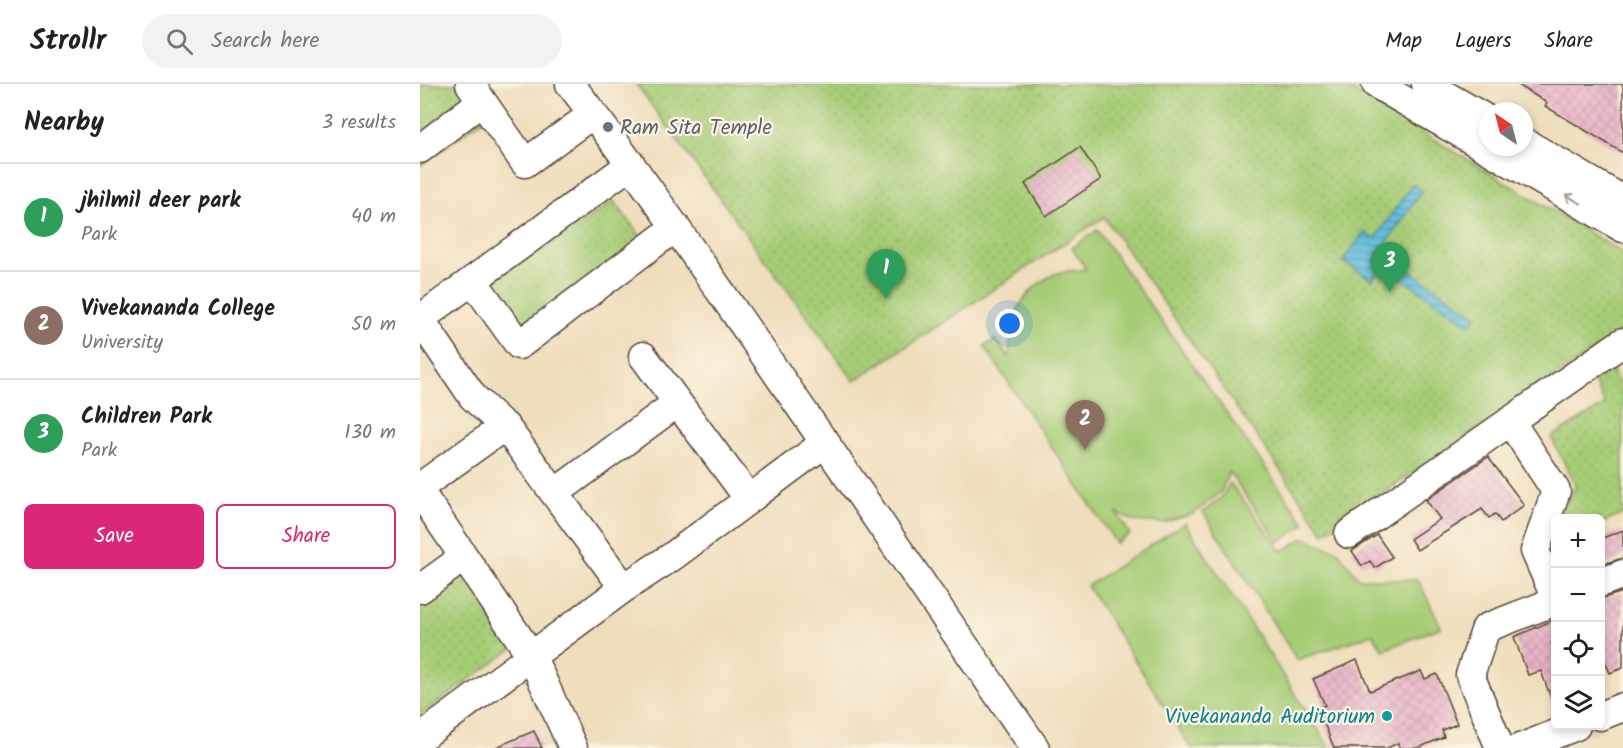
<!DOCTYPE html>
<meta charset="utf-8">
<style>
body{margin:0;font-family:Kalam,sans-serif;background:#f2f2f2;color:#222}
.controls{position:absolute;right:18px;bottom:18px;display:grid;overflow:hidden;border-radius:9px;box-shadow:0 3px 9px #0003}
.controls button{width:54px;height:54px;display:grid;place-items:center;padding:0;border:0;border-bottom:2px solid #e0e0e0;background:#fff;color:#222;font:30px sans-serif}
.compass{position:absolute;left:1059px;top:18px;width:54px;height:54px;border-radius:50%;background:#fff;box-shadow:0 3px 9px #0003;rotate:325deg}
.you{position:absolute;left:590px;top:240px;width:21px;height:21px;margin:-15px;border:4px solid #fff;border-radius:50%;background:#1a73e8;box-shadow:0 0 0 9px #1a73e833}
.badge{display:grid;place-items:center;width:39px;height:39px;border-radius:50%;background:#db2777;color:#fff;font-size:20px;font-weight:700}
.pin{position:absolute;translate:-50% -50px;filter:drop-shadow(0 2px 3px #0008)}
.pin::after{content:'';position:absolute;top:32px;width:21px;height:18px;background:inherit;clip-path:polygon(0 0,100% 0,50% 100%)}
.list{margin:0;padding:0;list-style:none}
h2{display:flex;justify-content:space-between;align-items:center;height:78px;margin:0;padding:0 24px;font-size:26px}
h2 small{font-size:20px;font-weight:400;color:#767676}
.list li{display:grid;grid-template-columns:39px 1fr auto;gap:18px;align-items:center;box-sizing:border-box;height:108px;padding:0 24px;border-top:2px solid #e0e0e0}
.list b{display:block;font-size:22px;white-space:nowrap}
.list p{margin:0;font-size:20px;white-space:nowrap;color:#767676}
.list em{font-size:20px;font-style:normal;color:#767676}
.actions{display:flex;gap:12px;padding:18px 24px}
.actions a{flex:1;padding:14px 0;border:2px solid #db2777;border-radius:9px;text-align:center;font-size:21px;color:#db2777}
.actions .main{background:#db2777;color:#fff}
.icon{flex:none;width:33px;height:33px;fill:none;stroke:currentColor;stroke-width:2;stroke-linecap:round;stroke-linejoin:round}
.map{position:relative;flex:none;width:1203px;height:664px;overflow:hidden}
header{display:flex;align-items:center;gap:36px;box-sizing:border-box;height:84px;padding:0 30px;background:#fff;border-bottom:2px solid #e0e0e0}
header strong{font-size:28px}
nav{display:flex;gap:33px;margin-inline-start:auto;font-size:21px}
.search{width:420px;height:54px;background:#f2f2f2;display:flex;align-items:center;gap:15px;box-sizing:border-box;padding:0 21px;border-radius:33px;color:#767676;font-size:22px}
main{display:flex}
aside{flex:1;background:#fff}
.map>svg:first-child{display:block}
</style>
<header>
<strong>Strollr</strong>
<div class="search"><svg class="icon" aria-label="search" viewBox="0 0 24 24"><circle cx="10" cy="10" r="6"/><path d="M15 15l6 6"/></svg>Search here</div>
<nav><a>Map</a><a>Layers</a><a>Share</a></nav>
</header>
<main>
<aside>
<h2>Nearby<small>3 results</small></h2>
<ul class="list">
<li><span class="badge" style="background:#2e9e5b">1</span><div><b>jhilmil deer park</b><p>Park</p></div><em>40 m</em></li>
<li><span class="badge" style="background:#8d6e63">2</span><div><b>Vivekananda College</b><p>University</p></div><em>50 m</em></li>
<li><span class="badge" style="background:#2e9e5b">3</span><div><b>Children Park</b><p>Park</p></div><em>130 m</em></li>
</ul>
<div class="actions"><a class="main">Save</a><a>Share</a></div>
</aside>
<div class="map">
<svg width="1203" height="664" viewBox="0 0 1203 664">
<defs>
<pattern id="park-dots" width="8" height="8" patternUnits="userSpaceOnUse" patternTransform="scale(1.5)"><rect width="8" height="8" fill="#a6cc76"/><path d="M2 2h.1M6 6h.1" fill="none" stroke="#90af66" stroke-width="1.8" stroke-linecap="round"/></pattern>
<pattern id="water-rules" width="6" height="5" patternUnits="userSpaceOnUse" patternTransform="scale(1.5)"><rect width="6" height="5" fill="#60bdde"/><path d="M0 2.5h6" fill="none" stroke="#509ab3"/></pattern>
<pattern id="building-cross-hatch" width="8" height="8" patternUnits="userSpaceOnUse" patternTransform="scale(1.5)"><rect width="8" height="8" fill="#e7b3c6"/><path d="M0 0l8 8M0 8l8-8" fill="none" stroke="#c79aaa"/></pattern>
</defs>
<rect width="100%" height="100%" fill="#fcf5e5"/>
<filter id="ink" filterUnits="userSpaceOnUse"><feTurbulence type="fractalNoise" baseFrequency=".0167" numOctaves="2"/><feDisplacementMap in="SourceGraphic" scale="12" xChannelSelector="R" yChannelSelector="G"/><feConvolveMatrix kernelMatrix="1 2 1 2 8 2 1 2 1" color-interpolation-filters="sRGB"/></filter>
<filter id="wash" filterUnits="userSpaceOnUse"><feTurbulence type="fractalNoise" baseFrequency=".008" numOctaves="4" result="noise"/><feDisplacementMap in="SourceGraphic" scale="24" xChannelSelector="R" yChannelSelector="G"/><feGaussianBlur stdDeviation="1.35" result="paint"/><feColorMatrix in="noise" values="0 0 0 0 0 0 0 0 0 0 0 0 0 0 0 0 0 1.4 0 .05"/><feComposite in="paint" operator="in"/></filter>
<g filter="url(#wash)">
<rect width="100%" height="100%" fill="#eedebc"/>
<!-- grass -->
<path fill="#a6cc76" stroke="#707b4a" stroke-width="1.5" d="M 677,146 L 885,440 L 859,458 L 809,388 L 801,408 L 773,430 L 743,439 L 714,437 L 697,429 L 710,450 L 696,459 L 564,262 L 576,255 L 589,273 C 590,236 598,209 633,191 C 642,186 656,187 666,185 L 652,164 Z
M 810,399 L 862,467 L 884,454 L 918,467 L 939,495 L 998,496 L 1021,543 L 963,566 L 953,550 L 877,576 L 783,428 L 802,413 Z
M 765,439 L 910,664 L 771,664 L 667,502 Z"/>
<!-- park -->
<path fill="url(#park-dots)" stroke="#707b4a" stroke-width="1.5" d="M 0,0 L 45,0 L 68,32 L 0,82 Z
M 216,0 L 922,0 L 1203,169 L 1203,247 L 904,449 L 684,133 L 434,297 Z
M 194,117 L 234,170 L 119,260 L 71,199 Z
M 1192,284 L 1203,312 L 1203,430 L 1181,440 L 1180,434 L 1137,434 L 1156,402 L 1131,353 L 1185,321 L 1173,295 Z
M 52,483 L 104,557 L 0,631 L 0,522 Z"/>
<!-- water -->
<path fill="url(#water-rules)" stroke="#4e747e" stroke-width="1.5" d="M 992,100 L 1002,107 L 966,160 L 975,166 L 970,173 L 1057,232 L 1051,241 L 963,182 L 952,196 L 923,177 L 944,148 L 955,155 Z"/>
<g id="blocks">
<!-- building -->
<path fill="url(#building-cross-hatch)" d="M 1097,0 L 1203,0 L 1203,69 L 1125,22 L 1127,19 Z
M 660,63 L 681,95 L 626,132 L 605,100 Z
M 1068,373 L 1104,421 L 1081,438 L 1075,430 L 1069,434 L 1062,425 L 997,466 L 990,455 L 1020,435 L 1006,416 Z
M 1203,446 L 1203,474 L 1180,481 L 1180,455 Z
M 957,451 L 972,473 L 955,484 L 950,477 L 942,482 L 932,467 Z
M 1203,508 L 1203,584 L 1190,589 L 1180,565 L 1180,515 Z
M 1136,535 L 1136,557 L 1131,559 L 1136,571 L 1136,621 L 1134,622 L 1121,587 L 1108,591 L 1094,553 Z
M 937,576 L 950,607 L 1001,587 L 1005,595 L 1017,590 L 1037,640 L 1022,646 L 1024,653 L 998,664 L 980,664 L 978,659 L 967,664 L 914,664 L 898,624 L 905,621 L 893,595 Z
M 114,647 L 122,664 L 74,664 Z"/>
</g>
</g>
<g filter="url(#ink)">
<use href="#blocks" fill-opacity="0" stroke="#564536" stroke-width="1.5"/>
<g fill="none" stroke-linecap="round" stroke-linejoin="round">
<!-- minor casing -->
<g stroke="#564536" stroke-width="31">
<path id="minor" d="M 50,0 L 105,79 L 173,30
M 150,0 C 214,82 273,168 332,253 C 427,390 521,527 615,664
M 956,0 L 1203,144
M 1006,0 L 1068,36
M 1104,58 L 1203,116
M 0,65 L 62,17
M 53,197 L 99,261 L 256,143
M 0,235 L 211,80
M 0,235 L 53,313 L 84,342
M 223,272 L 329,415
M 1090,337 L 1136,407 L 1115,467 L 1136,515
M 0,403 L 85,342 L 204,504
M 0,408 L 112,573 L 153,664
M 135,409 L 257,319
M 929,450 L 1203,258
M 1180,499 L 1203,490
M 0,505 L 44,473
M 1180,632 L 1203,623
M 0,654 L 204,504 L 253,472 L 406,358
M 1080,664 L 1050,591 L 1066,544 L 1136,517
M 1100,664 L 1156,642"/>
</g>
<!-- minor -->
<use href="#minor" stroke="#fff" stroke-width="28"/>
</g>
<!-- one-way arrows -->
<defs><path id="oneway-shaft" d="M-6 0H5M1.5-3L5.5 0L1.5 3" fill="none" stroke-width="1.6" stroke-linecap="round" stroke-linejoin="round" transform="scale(1.5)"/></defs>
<use stroke="#a79f9a" href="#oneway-shaft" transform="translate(1153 115) rotate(-150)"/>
</g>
<!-- markers -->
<circle fill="#6b7280" stroke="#fcf5e5" stroke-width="2" cx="188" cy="43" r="6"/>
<circle fill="#0f9aa8" stroke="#fcf5e5" stroke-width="2" cx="967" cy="632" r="6"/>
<g text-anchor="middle" stroke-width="4.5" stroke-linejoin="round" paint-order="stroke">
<!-- worship labels -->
<g font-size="21" fill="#5b616d" stroke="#fcf5e5" text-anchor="start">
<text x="200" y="50">Ram Sita Temple</text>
</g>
<!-- culture labels -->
<g font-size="21" fill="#0d838f" stroke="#fcf5e5" text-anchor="end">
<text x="955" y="639">Vivekananda Auditorium</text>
</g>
</g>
</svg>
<div class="controls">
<button>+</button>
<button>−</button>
<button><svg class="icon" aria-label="locate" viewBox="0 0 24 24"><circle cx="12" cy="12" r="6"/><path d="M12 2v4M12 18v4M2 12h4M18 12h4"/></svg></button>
<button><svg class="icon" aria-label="layers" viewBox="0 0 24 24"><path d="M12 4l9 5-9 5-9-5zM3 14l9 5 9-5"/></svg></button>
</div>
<svg class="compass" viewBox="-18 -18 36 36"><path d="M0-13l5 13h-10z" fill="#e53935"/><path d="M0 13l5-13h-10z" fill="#767676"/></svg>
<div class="you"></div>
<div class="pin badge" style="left:466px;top:215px;background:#2e9e5b">1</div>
<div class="pin badge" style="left:665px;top:366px;background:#8d6e63">2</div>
<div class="pin badge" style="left:970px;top:208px;background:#2e9e5b">3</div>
</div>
</main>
